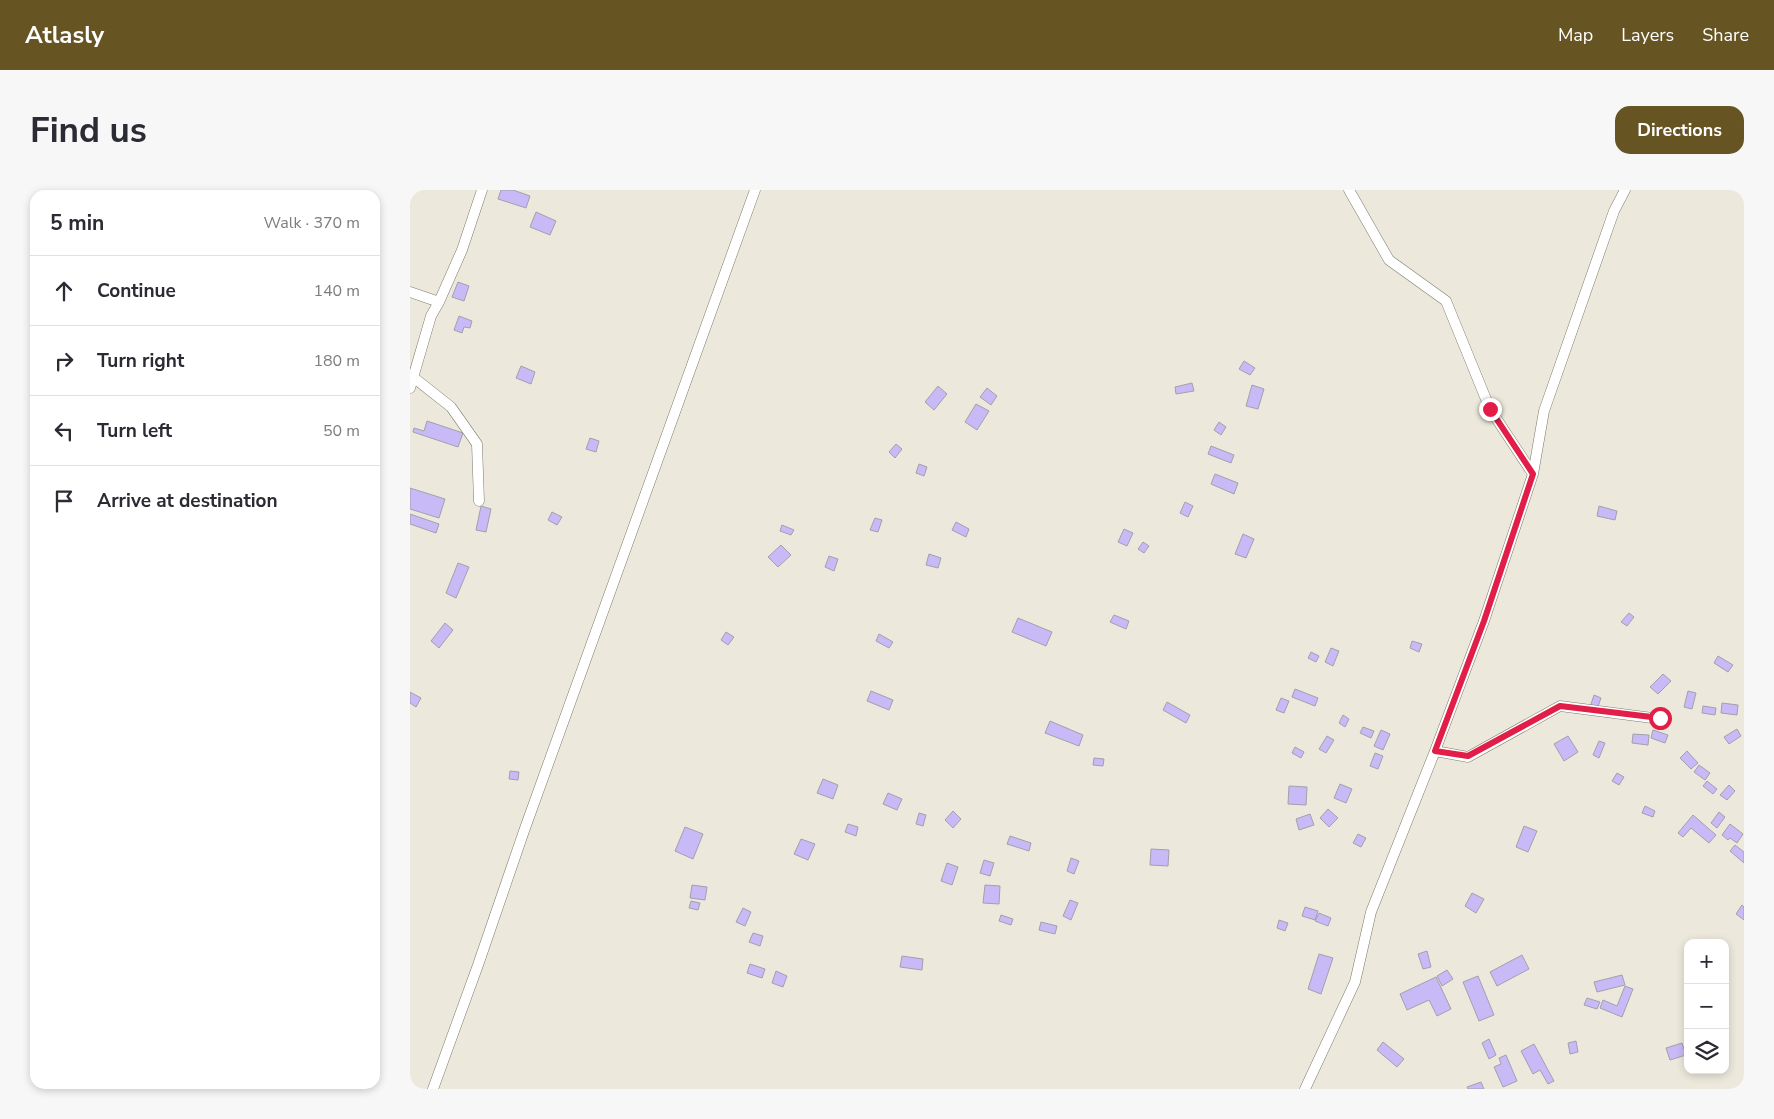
<!DOCTYPE html>
<meta charset="utf-8">
<style>
body{margin:0;font-family:"Nunito Sans",sans-serif;background:#f7f7f7;color:#2b2b33}
.controls{position:absolute;right:15px;bottom:15px;display:grid;overflow:hidden;border-radius:10px;box-shadow:0 2px 8px #0003}
.controls button{width:45px;height:45px;display:grid;place-items:center;padding:0;border:0;border-bottom:1px solid #e1e1e2;background:#fff;color:#2b2b33;font:25px sans-serif}
.stop{position:absolute;width:15px;height:15px;margin:-11px;border:4px solid #e11d48;border-radius:50%;background:#fff}
.stop.end{background:#e11d48;border-color:#fff;box-shadow:0 1px 5px #0008}
.list{margin:0;padding:0;list-style:none}
h2{display:flex;justify-content:space-between;align-items:center;height:65px;margin:0;padding:0 20px;font-size:21px}
h2 small{font-size:16px;font-weight:400;color:#7c7c81}
.list li{display:grid;grid-template-columns:32px 1fr auto;gap:15px;align-items:center;box-sizing:border-box;height:70px;padding:0 20px;border-top:1px solid #e1e1e2}
.list b{display:block;font-size:19px;white-space:nowrap}
.list em{font-size:16px;font-style:normal;color:#7c7c81}
.icon{flex:none;width:28px;height:28px;fill:none;stroke:currentColor;stroke-width:2;stroke-linecap:round;stroke-linejoin:round}
.map{position:relative;flex:none;width:1334px;height:899px;overflow:hidden;border-radius:15px}
header{display:flex;align-items:center;gap:30px;box-sizing:border-box;height:70px;padding:0 25px;background:#675423;color:#fff}
header strong{font-size:24px}
nav{display:flex;gap:28px;margin-inline-start:auto;font-size:18px}
.intro{display:flex;align-items:center;justify-content:space-between;box-sizing:border-box;height:120px;padding:0 30px}
h1{margin:0;font-size:35px}
.button{padding:12px 22px;border-radius:15px;background:#675423;color:#fff;font-size:18px;font-weight:700}
main{display:flex;gap:30px;padding:0 30px}
aside{flex:1;background:#fff;border-radius:15px;box-shadow:0 2px 8px #0003}
.map>svg:first-child{display:block}
</style>
<header>
<strong>Atlasly</strong>
<nav><a>Map</a><a>Layers</a><a>Share</a></nav>
</header>
<div class="intro"><h1>Find us</h1><a class="button">Directions</a></div>
<main>
<aside>
<h2>5 min<small>Walk · 370 m</small></h2>
<ul class="list">
<li><svg class="icon" aria-label="ahead" viewBox="0 0 24 24"><path d="M12 20V5M6 11l6-6 6 6"/></svg><div><b>Continue</b></div><em>140 m</em></li>
<li><svg class="icon" aria-label="right" viewBox="0 0 24 24"><path d="M7 20v-9h11M14 6l5 5-5 5"/></svg><div><b>Turn right</b></div><em>180 m</em></li>
<li><svg class="icon" aria-label="left" viewBox="0 0 24 24"><path d="M17 20v-9H6M10 6l-5 5 5 5"/></svg><div><b>Turn left</b></div><em>50 m</em></li>
<li><svg class="icon" aria-label="arrive" viewBox="0 0 24 24"><path d="M6 21V4h12l-3 4 3 4H6"/></svg><div><b>Arrive at destination</b></div></li>
</ul>
</aside>
<div class="map">
<svg width="1334" height="899" viewBox="0 0 1334 899">
<rect width="100%" height="100%" fill="#ece9dc"/>
<!-- building -->
<path fill="#c7baf7" stroke="#a2a0ac" d="M 91,0 L 103,0 L 120,6 L 116,18 L 88,9 Z
M 126,22 L 146,31 L 140,45 L 120,37 Z
M 48,92 L 59,96 L 54,111 L 42,107 Z
M 49,126 L 62,131 L 60,138 L 54,137 L 52,143 L 44,140 Z
M 834,171 L 845,178 L 840,185 L 829,179 Z
M 111,176 L 125,182 L 121,194 L 106,188 Z
M 782,193 L 784,201 L 766,204 L 765,197 Z
M 842,195 L 854,199 L 848,219 L 836,216 Z
M 528,196 L 537,204 L 524,220 L 515,212 Z
M 577,198 L 587,206 L 581,215 L 570,207 Z
M 566,214 L 579,221 L 567,240 L 555,232 Z
M 17,231 L 53,243 L 48,257 L 3,242 L 4,238 L 14,241 Z
M 809,232 L 816,237 L 811,245 L 804,240 Z
M 180,248 L 189,251 L 186,262 L 176,259 Z
M 486,254 L 492,259 L 485,268 L 479,262 Z
M 801,256 L 824,265 L 821,273 L 798,264 Z
M 509,274 L 517,277 L 514,286 L 506,283 Z
M 805,284 L 828,293 L 824,304 L 801,294 Z
M 0,298 L 35,309 L 29,328 L 0,319 Z
M 775,312 L 783,316 L 778,327 L 770,323 Z
M 71,316 L 81,319 L 76,342 L 66,340 Z
M 1189,316 L 1207,321 L 1205,330 L 1187,326 Z
M 142,322 L 152,327 L 147,335 L 138,330 Z
M 0,324 L 29,334 L 26,343 L 0,334 Z
M 465,328 L 472,330 L 468,342 L 460,340 Z
M 546,332 L 559,339 L 556,347 L 542,340 Z
M 372,335 L 384,340 L 381,345 L 370,341 Z
M 714,339 L 723,343 L 717,356 L 708,352 Z
M 833,344 L 844,349 L 836,368 L 825,364 Z
M 733,352 L 739,356 L 734,363 L 728,359 Z
M 371,355 L 381,365 L 368,377 L 358,367 Z
M 519,364 L 531,368 L 528,378 L 516,375 Z
M 419,366 L 428,369 L 424,381 L 415,377 Z
M 48,373 L 59,377 L 46,408 L 36,403 Z
M 1219,423 L 1224,427 L 1217,436 L 1211,432 Z
M 704,425 L 719,431 L 716,439 L 700,432 Z
M 608,428 L 642,442 L 636,456 L 602,442 Z
M 35,433 L 43,440 L 29,458 L 21,451 Z
M 316,442 L 324,447 L 318,455 L 311,450 Z
M 469,444 L 483,452 L 479,458 L 466,451 Z
M 1002,451 L 1012,454 L 1009,462 L 1000,458 Z
M 921,458 L 929,461 L 923,476 L 915,472 Z
M 901,462 L 909,466 L 906,472 L 898,468 Z
M 1308,466 L 1323,475 L 1318,482 L 1304,473 Z
M 1253,484 L 1261,491 L 1248,504 L 1240,497 Z
M 885,499 L 908,508 L 905,516 L 882,507 Z
M 461,501 L 483,510 L 479,520 L 457,511 Z
M 1278,501 L 1286,503 L 1282,519 L 1274,517 Z
M 0,502 L 11,508 L 6,517 L 0,513 Z
M 1184,505 L 1191,508 L 1186,522 L 1179,520 Z
M 871,508 L 879,511 L 874,523 L 866,520 Z
M 757,512 L 780,525 L 776,533 L 753,520 Z
M 1312,513 L 1328,515 L 1327,525 L 1311,523 Z
M 1293,516 L 1306,518 L 1305,525 L 1292,523 Z
M 933,525 L 939,529 L 935,537 L 929,533 Z
M 640,531 L 673,545 L 669,556 L 635,543 Z
M 953,537 L 964,541 L 961,548 L 950,543 Z
M 1327,539 L 1331,546 L 1319,554 L 1314,547 Z
M 971,540 L 980,544 L 973,560 L 964,556 Z
M 1243,540 L 1258,545 L 1255,553 L 1241,548 Z
M 1223,544 L 1239,545 L 1238,555 L 1222,553 Z
M 917,546 L 924,550 L 916,563 L 909,559 Z
M 1158,546 L 1168,562 L 1154,571 L 1144,554 Z
M 1189,551 L 1195,553 L 1189,568 L 1183,565 Z
M 885,557 L 894,562 L 891,568 L 882,563 Z
M 1277,561 L 1288,573 L 1281,579 L 1270,568 Z
M 965,563 L 973,566 L 968,579 L 960,576 Z
M 684,568 L 694,569 L 693,576 L 683,575 Z
M 1289,575 L 1300,583 L 1295,590 L 1284,582 Z
M 100,581 L 109,582 L 108,590 L 99,589 Z
M 1207,583 L 1214,587 L 1209,595 L 1202,591 Z
M 413,589 L 428,595 L 423,609 L 407,603 Z
M 1297,591 L 1307,599 L 1303,604 L 1293,596 Z
M 930,594 L 942,599 L 936,613 L 924,608 Z
M 1319,595 L 1325,601 L 1317,610 L 1310,605 Z
M 879,596 L 897,597 L 896,615 L 878,614 Z
M 478,603 L 492,609 L 487,620 L 473,614 Z
M 1235,616 L 1245,621 L 1243,627 L 1232,623 Z
M 918,619 L 928,628 L 919,637 L 910,628 Z
M 543,621 L 551,629 L 543,638 L 535,630 Z
M 1309,622 L 1315,627 L 1307,638 L 1301,633 Z
M 509,623 L 516,625 L 513,636 L 506,634 Z
M 900,624 L 904,635 L 889,640 L 886,629 Z
M 1283,625 L 1306,645 L 1299,653 L 1281,638 L 1273,647 L 1268,643 Z
M 438,634 L 448,637 L 446,646 L 435,642 Z
M 1320,634 L 1333,644 L 1327,653 L 1320,648 L 1318,650 L 1312,645 Z
M 1114,636 L 1127,641 L 1118,662 L 1106,657 Z
M 275,637 L 293,644 L 283,669 L 265,661 Z
M 948,644 L 956,648 L 951,657 L 943,653 Z
M 600,646 L 621,653 L 619,661 L 597,654 Z
M 391,649 L 405,654 L 398,670 L 384,664 Z
M 1325,655 L 1334,662 L 1334,673 L 1320,661 Z
M 741,659 L 759,660 L 758,676 L 740,675 Z
M 661,668 L 669,671 L 664,684 L 657,681 Z
M 574,670 L 584,673 L 580,686 L 570,683 Z
M 537,673 L 548,677 L 542,695 L 531,691 Z
M 282,695 L 297,697 L 295,710 L 280,708 Z
M 575,695 L 590,696 L 589,714 L 573,713 Z
M 1062,703 L 1074,709 L 1066,723 L 1055,716 Z
M 660,710 L 668,713 L 661,730 L 653,726 Z
M 281,711 L 290,713 L 288,720 L 279,718 Z
M 1332,715 L 1334,717 L 1334,730 L 1326,724 Z
M 895,717 L 908,721 L 905,730 L 892,726 Z
M 333,718 L 341,722 L 335,736 L 326,732 Z
M 909,723 L 921,728 L 918,736 L 905,731 Z
M 591,725 L 603,729 L 601,735 L 589,731 Z
M 869,730 L 878,733 L 875,741 L 867,738 Z
M 631,732 L 647,736 L 645,744 L 629,740 Z
M 343,743 L 353,746 L 350,756 L 339,752 Z
M 1017,761 L 1021,777 L 1013,779 L 1008,764 Z
M 909,764 L 923,768 L 911,804 L 898,799 Z
M 1112,765 L 1119,779 L 1087,796 L 1080,782 Z
M 492,766 L 513,769 L 512,780 L 490,777 Z
M 340,774 L 355,779 L 352,788 L 337,783 Z
M 1037,780 L 1043,789 L 1032,796 L 1027,786 Z
M 366,781 L 377,786 L 373,797 L 362,793 Z
M 1212,785 L 1215,795 L 1187,802 L 1184,792 Z
M 1068,786 L 1084,825 L 1069,831 L 1053,792 Z
M 1026,787 L 1041,819 L 1027,826 L 1019,810 L 997,820 L 990,804 Z
M 1215,796 L 1223,799 L 1212,827 L 1190,818 L 1193,810 L 1207,816 Z
M 1177,808 L 1190,812 L 1187,819 L 1174,815 Z
M 1079,849 L 1086,865 L 1079,869 L 1072,853 Z
M 1166,851 L 1168,862 L 1160,864 L 1158,853 Z
M 973,852 L 994,869 L 987,877 L 967,860 Z
M 1272,853 L 1276,865 L 1260,870 L 1256,858 Z
M 1124,854 L 1144,891 L 1138,894 L 1130,880 L 1123,884 L 1111,861 Z
M 1096,865 L 1107,891 L 1093,897 L 1084,877 L 1091,874 L 1089,868 Z
M 1071,892 L 1074,899 L 1058,899 L 1057,897 Z"/>
<g fill="none" stroke-linecap="round" stroke-linejoin="round">
<!-- minor casing -->
<g stroke="#7d7a6e" stroke-width="11">
<path id="minor" d="M 939,0 L 979,70 L 1036,111 L 1080,219 L 1123,284
M 0,102 L 29,112
M 3,187 L 41,217 L 67,254 L 69,311
M 0,198 L 21,126 L 29,112 L 52,60 L 72,0
M 1025,561 L 1058,567 L 1150,516 L 1250,529
M 23,899 L 68,775 L 114,641 L 345,0
M 895,899 L 945,792 L 961,722 L 1025,561 L 1074,431 L 1123,284 L 1134,221 L 1204,21 L 1215,0"/>
</g>
<!-- minor -->
<use href="#minor" stroke="#fff" stroke-width="10"/>
</g>
<g fill="none" stroke-linecap="round" stroke-linejoin="round">
<!-- route -->
<path stroke="#e11d48" stroke-width="6" d="M 1080,219 L 1123,284 L 1074,431 L 1025,561 L 1058,566 L 1150,516 L 1250,528"/>
</g>
</svg>
<div class="controls">
<button>+</button>
<button>−</button>
<button><svg class="icon" aria-label="layers" viewBox="0 0 24 24"><path d="M12 4l9 5-9 5-9-5zM3 14l9 5 9-5"/></svg></button>
</div>
<div class="stop" style="left:1250px;top:528px"></div>
<div class="stop end" style="left:1080px;top:219px"></div>
</div>
</main>
